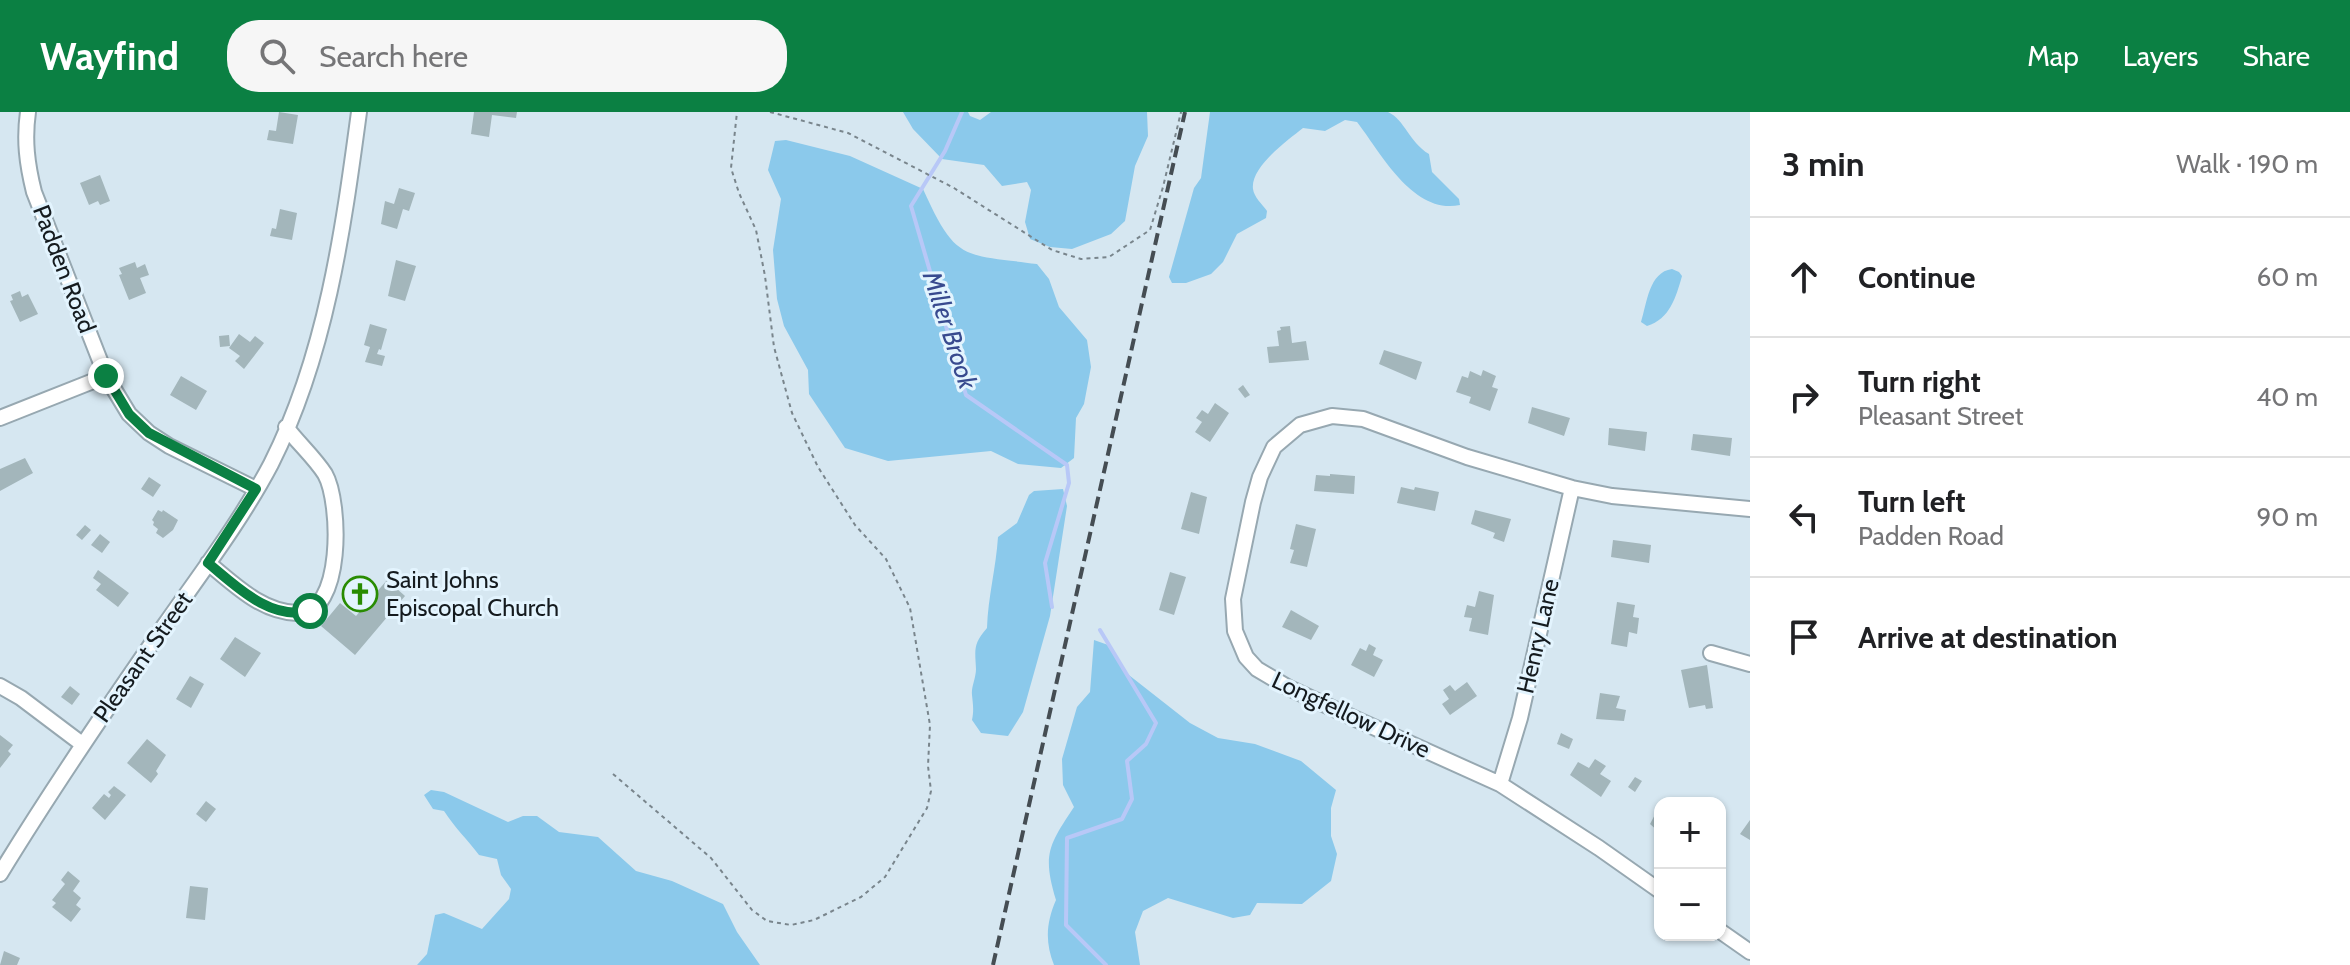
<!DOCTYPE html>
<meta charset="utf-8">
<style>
body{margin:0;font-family:Cabin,sans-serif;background:#f6f6f6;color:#202124}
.controls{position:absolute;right:24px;bottom:24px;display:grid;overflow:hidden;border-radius:16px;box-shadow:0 2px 6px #0004}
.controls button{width:72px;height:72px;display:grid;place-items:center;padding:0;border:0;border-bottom:2px solid #e0e0e0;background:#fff;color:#202124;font:40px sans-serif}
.stop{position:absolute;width:24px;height:24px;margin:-18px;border:6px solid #0b8043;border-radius:50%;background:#fff}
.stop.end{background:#0b8043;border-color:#fff;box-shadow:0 2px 8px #0008}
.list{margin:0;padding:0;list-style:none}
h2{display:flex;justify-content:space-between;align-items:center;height:104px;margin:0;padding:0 32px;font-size:34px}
h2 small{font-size:26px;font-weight:400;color:#757577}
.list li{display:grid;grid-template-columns:52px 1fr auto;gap:24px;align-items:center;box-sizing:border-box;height:120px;padding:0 32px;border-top:2px solid #e0e0e0}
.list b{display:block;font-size:30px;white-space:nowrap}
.list p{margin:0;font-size:26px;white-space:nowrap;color:#757577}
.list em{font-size:26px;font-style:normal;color:#757577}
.icon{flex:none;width:44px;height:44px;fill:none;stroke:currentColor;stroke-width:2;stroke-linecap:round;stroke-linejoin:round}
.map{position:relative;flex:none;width:1750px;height:853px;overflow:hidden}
header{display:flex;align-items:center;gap:48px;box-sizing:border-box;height:112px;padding:0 40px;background:#0b8043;color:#fff}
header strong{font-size:38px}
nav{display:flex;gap:44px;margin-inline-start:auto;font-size:28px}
.search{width:560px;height:72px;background:#f6f6f6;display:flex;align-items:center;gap:20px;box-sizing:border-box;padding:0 28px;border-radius:32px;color:#757577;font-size:30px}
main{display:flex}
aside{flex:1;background:#fff}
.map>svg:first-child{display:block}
</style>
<header>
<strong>Wayfind</strong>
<div class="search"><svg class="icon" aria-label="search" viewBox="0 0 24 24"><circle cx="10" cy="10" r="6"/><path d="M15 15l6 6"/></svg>Search here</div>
<nav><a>Map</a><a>Layers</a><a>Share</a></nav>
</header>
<main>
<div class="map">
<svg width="1750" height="853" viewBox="0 0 1750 853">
<rect width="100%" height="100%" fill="#d6e7f1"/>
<!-- green -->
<path fill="#8bc9eb" d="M 903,0 L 968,0 L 970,4 L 980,8 L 991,0 L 1147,0 L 1148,24 L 1135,54 L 1125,109 L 1111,122 L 1072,137 L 1050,135 L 1030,127 L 1025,110 L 1031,78 L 1027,70 L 1002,74 L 984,53 L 942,47 L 913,17 Z
M 1210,0 L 1388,0 C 1405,8 1409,30 1429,42 L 1432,60 L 1459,87 L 1460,93 C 1413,103 1381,41 1357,10 L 1345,8 L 1325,19 L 1303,16 C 1288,28 1250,55 1253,77 C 1254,85 1262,92 1267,99 L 1266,106 L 1237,122 L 1223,150 L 1211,162 L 1186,171 L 1172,171 L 1169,165 L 1194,76 L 1201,66 Z
M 786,28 L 850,44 L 923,77 C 956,150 962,142 1037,152 L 1049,167 L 1059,195 L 1087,228 L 1091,255 L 1084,292 L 1076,306 L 1074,346 L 1061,356 L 1018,352 L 991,339 L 888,349 L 845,336 L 809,282 L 808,258 L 784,214 L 777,187 L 773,138 L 781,87 L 768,58 L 775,29 Z
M 1672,157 L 1679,160 L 1682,164 C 1676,185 1670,207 1647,214 L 1641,210 C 1647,191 1649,160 1672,157 Z
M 1063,377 L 1067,394 L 1050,504 L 1023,600 L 1008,624 L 981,621 L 972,608 C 974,598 973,593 972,583 C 971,575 976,566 976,557 C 975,537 973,532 987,516 C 988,485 996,456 998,425 L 1017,411 L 1029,383 L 1034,379 Z
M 1094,528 L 1111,534 L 1125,560 L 1190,611 L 1218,626 L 1255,632 L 1301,649 L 1336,678 L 1331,696 L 1331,724 L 1337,742 L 1331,769 L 1302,792 L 1257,791 L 1250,803 L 1233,806 L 1168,786 L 1143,799 L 1135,820 L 1140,853 L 1054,853 C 1045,830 1046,811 1056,788 C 1042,742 1049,733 1074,695 L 1063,673 L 1062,647 L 1077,595 L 1090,580 Z
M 431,678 L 444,680 L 508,710 L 523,704 L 537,704 L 559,720 L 598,725 L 636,759 L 672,769 L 723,792 L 737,820 L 760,853 L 417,853 L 427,842 L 435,803 L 444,801 L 482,817 L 509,787 L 511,777 L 501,763 L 497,747 L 479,743 C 467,727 455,716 444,699 L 433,697 L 424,683 Z"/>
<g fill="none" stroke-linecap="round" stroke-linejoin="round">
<!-- stream -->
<path stroke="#b8c8f7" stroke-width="4" d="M 962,0 L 945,39 L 911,94 L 966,283 L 1067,353 L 1069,371 L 1045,451 L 1052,495
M 1100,518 L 1156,611 L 1146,632 L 1127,649 L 1132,687 L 1122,707 L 1067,726 L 1066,813 L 1106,853"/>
</g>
<!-- building -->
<path fill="#a3b6bb" d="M 279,0 L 298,3 L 293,32 L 267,28 L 269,18 L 276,19 Z
M 474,0 L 517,0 L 516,6 L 492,3 L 489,25 L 471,22 Z
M 100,63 L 110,89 L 100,93 L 98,89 L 89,93 L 80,71 Z
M 399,76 L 415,81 L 409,99 L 403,97 L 397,117 L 381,112 L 385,89 L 394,92 Z
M 280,97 L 297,101 L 292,128 L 270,124 L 272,116 L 276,117 Z
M 396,148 L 416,154 L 405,189 L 388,184 Z
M 135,150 L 137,156 L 145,152 L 149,163 L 140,166 L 146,181 L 129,188 L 119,163 L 122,162 L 119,156 Z
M 20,179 L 22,185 L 28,182 L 38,202 L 20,210 L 10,189 L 13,188 L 11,183 Z
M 370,212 L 387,217 L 381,238 L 379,237 L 377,242 L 385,244 L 382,254 L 365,250 L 370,235 L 364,233 Z
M 1290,214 L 1292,231 L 1306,229 L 1309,248 L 1269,251 L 1267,235 L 1279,234 L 1277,219 L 1281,218 L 1280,215 Z
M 239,222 L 250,230 L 255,224 L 264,231 L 244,257 L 235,249 L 240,244 L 229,236 Z
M 229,223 L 230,234 L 220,235 L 219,224 Z
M 1384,238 L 1422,250 L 1416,268 L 1379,252 Z
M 1483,258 L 1496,264 L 1492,275 L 1498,277 L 1490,299 L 1469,291 L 1471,285 L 1456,280 L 1462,264 L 1468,266 L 1470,259 L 1481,264 Z
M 181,264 L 207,279 L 196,298 L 170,283 Z
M 1243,273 L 1250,283 L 1245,286 L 1238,277 Z
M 1215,291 L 1229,301 L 1210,330 L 1195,320 L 1202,310 L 1196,306 L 1202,298 L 1208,302 Z
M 1532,295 L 1570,306 L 1564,324 L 1528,311 Z
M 1609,316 L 1647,320 L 1645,339 L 1608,333 Z
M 1693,322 L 1732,326 L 1730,344 L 1691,338 Z
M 25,346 L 33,361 L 0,379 L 0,357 Z
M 1330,362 L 1355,364 L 1354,382 L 1314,379 L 1316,363 L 1330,364 Z
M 149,365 L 161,373 L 153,385 L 141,377 Z
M 1401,375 L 1414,378 L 1415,375 L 1439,380 L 1435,399 L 1397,391 Z
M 1191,380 L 1207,385 L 1199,422 L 1181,417 Z
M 158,398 L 162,400 L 163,398 L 178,408 L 173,418 L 163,426 L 156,421 L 158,417 L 153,413 L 154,410 L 152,408 Z
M 1475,398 L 1511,407 L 1504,430 L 1493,426 L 1495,421 L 1471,412 Z
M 1296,412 L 1316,417 L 1307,455 L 1290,451 L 1294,438 L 1290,437 Z
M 85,413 L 91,418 L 82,428 L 76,423 Z
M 100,422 L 110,430 L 102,441 L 91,433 Z
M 1613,428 L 1651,433 L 1649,451 L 1611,445 Z
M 98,458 L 129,481 L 118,495 L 96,478 L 101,472 L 93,466 Z
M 1170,460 L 1186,465 L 1174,503 L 1159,498 Z
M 387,468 L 405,484 L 355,543 L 321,514 L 340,491 L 356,504 Z
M 1479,479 L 1494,483 L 1488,523 L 1469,519 L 1472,506 L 1464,505 L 1467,493 L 1475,495 Z
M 1617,490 L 1635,493 L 1633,505 L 1639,506 L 1637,522 L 1629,520 L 1627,535 L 1611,532 Z
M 1291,498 L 1319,514 L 1311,528 L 1282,515 Z
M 235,525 L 261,541 L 245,565 L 220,547 Z
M 1369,532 L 1376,536 L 1373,543 L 1383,548 L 1374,565 L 1351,553 L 1360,536 L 1366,539 Z
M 1707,553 L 1713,596 L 1706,597 L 1705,593 L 1689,596 L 1681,558 Z
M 190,564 L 204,572 L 191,596 L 176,587 Z
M 1467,570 L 1477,584 L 1450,603 L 1442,592 L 1449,587 L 1443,578 L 1450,573 L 1455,579 Z
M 70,574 L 80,582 L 72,593 L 61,585 Z
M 1600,581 L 1620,584 L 1616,596 L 1626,598 L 1624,609 L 1596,607 Z
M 1561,621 L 1573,627 L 1569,637 L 1557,632 Z
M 0,623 L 13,633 L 8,639 L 11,642 L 0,656 Z
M 147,627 L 166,643 L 156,659 L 158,662 L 151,671 L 127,651 Z
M 1595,647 L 1606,654 L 1600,662 L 1611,669 L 1601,685 L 1570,663 L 1578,650 L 1589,656 Z
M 1635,665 L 1642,669 L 1635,680 L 1628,675 Z
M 114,674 L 126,683 L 105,708 L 92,696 L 104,682 L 109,686 L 111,683 L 108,680 Z
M 206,689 L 216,697 L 206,710 L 196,702 Z
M 1660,693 L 1660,721 L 1650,712 Z
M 1750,708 L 1750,728 L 1740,722 Z
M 68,759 L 80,769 L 73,779 L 81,786 L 76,793 L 81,797 L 71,810 L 52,795 L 56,791 L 52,788 L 65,772 L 61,768 Z
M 190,774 L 208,776 L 205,808 L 186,806 Z
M 4,839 L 20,846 L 17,853 L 0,853 Z"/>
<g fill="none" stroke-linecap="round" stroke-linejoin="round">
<!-- minor casing -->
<g stroke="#97a8b1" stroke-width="18">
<path id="minor" d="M 28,0 C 24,28 27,52 34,80 L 106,264 L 129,302 L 149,321 L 169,334 L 256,377
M 0,306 L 106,264
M 208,451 C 234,472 261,500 297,501 C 344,504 341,390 325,362 C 314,345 298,331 286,315
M 1711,541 L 1750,552
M 0,574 L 21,586 L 82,632
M 1500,672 L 1520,606 L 1572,376
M 0,762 C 52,677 107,596 164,514 C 201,461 241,409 271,352 C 326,243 343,119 359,0
M 1660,779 L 1599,736 L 1500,672 L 1360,609 L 1289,576 L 1257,557 L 1246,545 L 1235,519 L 1233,487 L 1253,390 L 1260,365 L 1274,335 L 1300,313 L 1332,304 L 1363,307 L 1467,345 L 1572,376 L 1612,384 L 1750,397
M 1720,819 L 1750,840"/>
</g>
<!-- path -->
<path stroke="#79858c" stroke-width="2" stroke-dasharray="4 4" stroke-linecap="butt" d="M 770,0 L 848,21 L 954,76 L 1052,138 L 1081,147 L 1109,145 L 1150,118 L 1163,75 L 1181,0
M 613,662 L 711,746 L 752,798 L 767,809 L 791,813 L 814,808 L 861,785 L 885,765 L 927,696 L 931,679 L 928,654 L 930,613 L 910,496 L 886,447 L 855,413 L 818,355 L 792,301 L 774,235 L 765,164 L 756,118 L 739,81 L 731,56 L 737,0"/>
<!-- minor -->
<use href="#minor" stroke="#fff" stroke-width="14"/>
<!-- rail -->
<path stroke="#454d53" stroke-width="4" stroke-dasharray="12 6" stroke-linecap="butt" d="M 993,853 L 1185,0"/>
</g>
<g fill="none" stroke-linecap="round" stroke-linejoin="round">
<!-- route -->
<path stroke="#0b8043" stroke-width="10" d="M 106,264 L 129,302 L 149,321 L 256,377 L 208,451 C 236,474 270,509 310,499"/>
</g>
<!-- icons -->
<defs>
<g id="church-ring" transform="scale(1.8)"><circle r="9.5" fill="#e3f4fe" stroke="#298c02" stroke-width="1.5"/><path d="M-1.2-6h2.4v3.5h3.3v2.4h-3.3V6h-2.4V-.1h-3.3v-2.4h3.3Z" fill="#298c02"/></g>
</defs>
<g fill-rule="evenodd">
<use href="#church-ring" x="360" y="482"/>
</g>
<g text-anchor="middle" stroke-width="6" stroke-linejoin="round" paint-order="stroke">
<!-- street labels -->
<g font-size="24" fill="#151b1f" stroke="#e3f4fe">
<text transform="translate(64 157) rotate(69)" y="8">Padden Road</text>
<text transform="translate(1538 524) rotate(-77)" y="8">Henry Lane</text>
<text transform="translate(143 545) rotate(-55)" y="8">Pleasant Street</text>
<text transform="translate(1351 603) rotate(25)" y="8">Longfellow Drive</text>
</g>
<!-- poi labels -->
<g font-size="24" fill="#151b1f" stroke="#e3f4fe" text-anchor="start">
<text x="386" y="476">Saint Johns<tspan x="386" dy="28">Episcopal Church</tspan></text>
</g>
<!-- water labels -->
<g font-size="26" font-style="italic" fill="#384a8f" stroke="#e3f4fe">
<text transform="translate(950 218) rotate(72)" y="9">Miller Brook</text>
</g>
</g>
</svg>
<div class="controls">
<button>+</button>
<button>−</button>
</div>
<div class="stop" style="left:310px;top:499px"></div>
<div class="stop end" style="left:106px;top:264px"></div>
</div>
<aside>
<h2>3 min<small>Walk · 190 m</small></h2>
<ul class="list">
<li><svg class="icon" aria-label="ahead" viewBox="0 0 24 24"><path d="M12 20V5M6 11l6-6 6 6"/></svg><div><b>Continue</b></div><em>60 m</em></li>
<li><svg class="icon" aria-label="right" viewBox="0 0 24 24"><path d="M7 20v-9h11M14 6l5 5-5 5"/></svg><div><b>Turn right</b><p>Pleasant Street</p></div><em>40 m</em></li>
<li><svg class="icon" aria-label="left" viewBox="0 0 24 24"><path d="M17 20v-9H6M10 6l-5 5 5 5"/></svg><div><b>Turn left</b><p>Padden Road</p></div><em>90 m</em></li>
<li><svg class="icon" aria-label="arrive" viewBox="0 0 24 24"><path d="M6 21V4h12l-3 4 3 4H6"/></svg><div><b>Arrive at destination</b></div></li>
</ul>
</aside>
</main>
